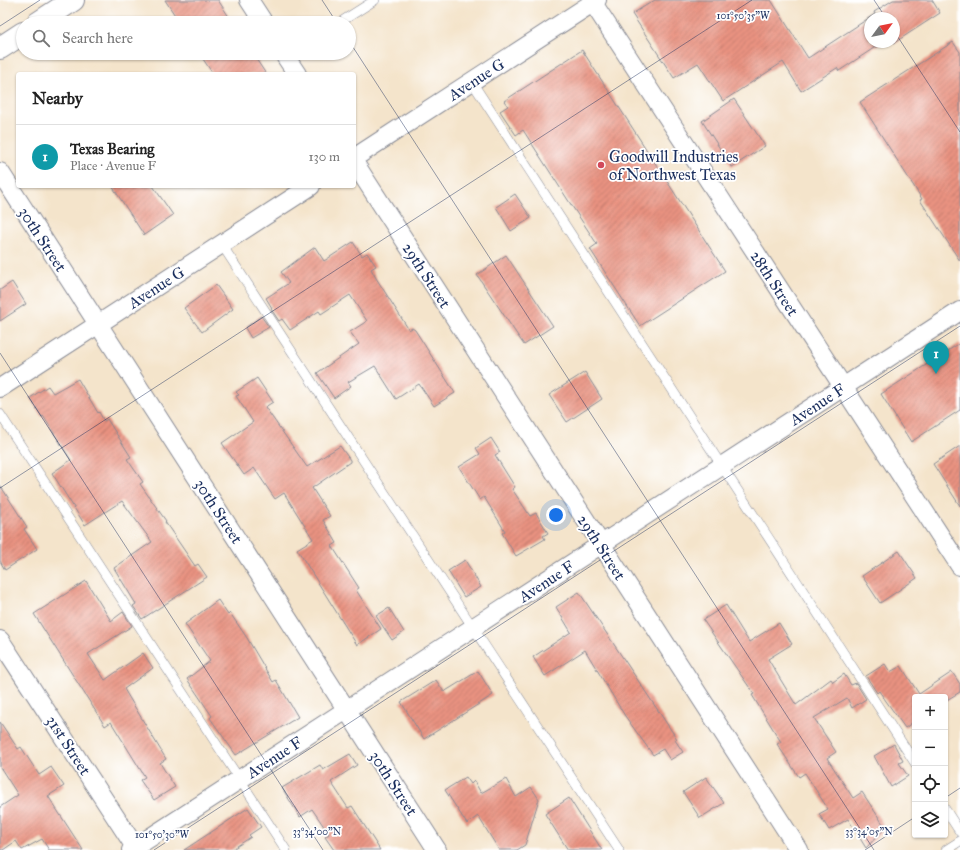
<!DOCTYPE html>
<meta charset="utf-8">
<style>
body{margin:0;font-family:"IM FELL Great Primer",serif;background:#f2f2f2;color:#222}
.controls{position:absolute;right:12px;bottom:12px;display:grid;overflow:hidden;border-radius:4px;box-shadow:0 1px 3px #0004}
.controls button{width:36px;height:36px;display:grid;place-items:center;padding:0;border:0;border-bottom:1px solid #e0e0e0;background:#fff;color:#222;font:20px sans-serif}
.compass{position:absolute;left:864px;top:12px;width:36px;height:36px;border-radius:50%;background:#fff;box-shadow:0 1px 3px #0004;rotate:57deg}
.you{position:absolute;left:556px;top:515px;width:14px;height:14px;margin:-10px;border:3px solid #fff;border-radius:50%;background:#1a73e8;box-shadow:0 0 0 6px #1a73e833}
.badge{display:grid;place-items:center;width:26px;height:26px;border-radius:50%;background:#0b8043;color:#fff;font-size:13px;font-weight:700}
.pin{position:absolute;translate:-50% -33px;filter:drop-shadow(0 1px 2px #0008)}
.pin::after{content:'';position:absolute;top:21px;width:14px;height:12px;background:inherit;clip-path:polygon(0 0,100% 0,50% 100%)}
.list{margin:0;padding:0;list-style:none}
h2{display:flex;justify-content:space-between;align-items:center;height:52px;margin:0;padding:0 16px;font-size:17px}
h2 small{font-size:13px;font-weight:400;color:#767676}
.list li{display:grid;grid-template-columns:26px 1fr auto;gap:12px;align-items:center;box-sizing:border-box;height:64px;padding:0 16px;border-top:1px solid #e0e0e0}
.list b{display:block;font-size:15px;white-space:nowrap}
.list p{margin:0;font-size:13px;white-space:nowrap;color:#767676}
.list em{font-size:13px;font-style:normal;color:#767676}
.icon{flex:none;width:22px;height:22px;fill:none;stroke:currentColor;stroke-width:2;stroke-linecap:round;stroke-linejoin:round}
.map{position:relative;flex:none;width:960px;height:850px;overflow:hidden}
.search{position:absolute;background:#fff;box-shadow:0 1px 3px #0004;left:16px;top:16px;width:340px;height:44px;display:flex;align-items:center;gap:10px;box-sizing:border-box;padding:0 14px;border-radius:22px;color:#767676;font-size:15px}
.panel{position:absolute;background:#fff;box-shadow:0 1px 3px #0004;left:16px;top:72px;width:340px;height:116px;border-radius:4px}
.map>svg:first-child{display:block}
</style>
<div class="map">
<svg width="960" height="850" viewBox="0 0 960 850">
<defs>
<pattern id="building-hatch" width="6" height="6" patternUnits="userSpaceOnUse"><rect width="6" height="6" fill="#e99280"/><path d="M-1 1l2-2M0 6l6-6M5 7l2-2" fill="none" stroke="#bc786c"/></pattern>
</defs>
<rect width="100%" height="100%" fill="#fff"/>
<filter id="ink" filterUnits="userSpaceOnUse"><feTurbulence type="fractalNoise" baseFrequency=".025" numOctaves="2"/><feDisplacementMap in="SourceGraphic" scale="8" xChannelSelector="R" yChannelSelector="G"/><feConvolveMatrix kernelMatrix="1 2 1 2 8 2 1 2 1" color-interpolation-filters="sRGB"/></filter>
<filter id="wash" filterUnits="userSpaceOnUse"><feTurbulence type="fractalNoise" baseFrequency=".012" numOctaves="4" result="noise"/><feDisplacementMap in="SourceGraphic" scale="16" xChannelSelector="R" yChannelSelector="G"/><feGaussianBlur stdDeviation="0.9" result="paint"/><feColorMatrix in="noise" values="0 0 0 0 0 0 0 0 0 0 0 0 0 0 0 0 0 1.4 0 .05"/><feComposite in="paint" operator="in"/></filter>
<g filter="url(#wash)">
<rect width="100%" height="100%" fill="#f4e4cb"/>
<g id="blocks">
<!-- building -->
<path fill="url(#building-hatch)" d="M 165,0 L 218,0 L 233,23 L 180,23 Z
M 655,0 L 771,0 L 808,58 L 875,14 L 874,12 L 893,0 L 932,0 L 940,13 L 894,43 L 894,18 L 870,18 L 870,42 L 883,42 L 839,71 L 837,68 L 801,91 L 783,62 L 723,101 L 698,63 L 674,78 L 632,14 Z
M 953,42 L 960,52 L 960,261 L 920,200 L 922,199 L 860,102 Z
M 582,50 L 725,271 L 640,326 L 590,249 L 597,244 L 568,200 L 523,130 L 516,135 L 500,111 L 508,106 L 504,101 Z
M 199,53 L 252,53 L 266,74 L 213,74 Z
M 734,99 L 765,146 L 732,167 L 702,121 Z
M 112,186 L 153,186 L 173,215 L 144,235 Z
M 515,194 L 531,218 L 511,231 L 496,207 Z
M 353,242 L 362,256 L 367,253 L 376,266 L 371,269 L 376,278 L 409,330 L 412,328 L 415,330 L 455,393 L 434,406 L 419,384 L 396,399 L 375,366 L 348,382 L 351,386 L 334,398 L 317,373 L 359,344 L 350,332 L 367,321 L 350,295 L 321,314 L 319,311 L 290,330 L 282,319 L 279,321 L 271,309 L 272,308 L 266,298 L 289,283 L 281,272 L 315,247 L 324,261 Z
M 506,255 L 553,326 L 524,345 L 477,275 Z
M 12,282 L 26,304 L 0,321 L 0,290 Z
M 216,285 L 233,309 L 202,332 L 184,308 Z
M 261,316 L 269,327 L 251,338 L 245,328 Z
M 960,343 L 960,410 L 911,442 L 881,394 Z
M 585,372 L 602,399 L 567,422 L 549,395 Z
M 257,378 L 273,402 L 265,407 L 307,467 L 340,446 L 350,460 L 350,462 L 312,488 L 330,516 L 323,520 L 337,543 L 332,546 L 359,588 L 356,590 L 381,629 L 357,645 L 297,549 L 313,539 L 284,493 L 275,499 L 254,468 L 244,475 L 222,443 L 253,422 L 236,396 L 239,395 L 236,392 Z
M 78,379 L 98,413 L 99,412 L 104,421 L 107,419 L 131,457 L 127,459 L 143,482 L 140,484 L 166,521 L 165,522 L 195,566 L 198,564 L 207,577 L 142,619 L 133,606 L 136,604 L 114,568 L 152,542 L 122,501 L 85,525 L 52,473 L 71,460 L 43,416 L 42,417 L 30,398 L 48,386 L 53,393 Z
M 491,438 L 500,452 L 495,455 L 515,487 L 512,489 L 530,516 L 536,513 L 548,533 L 543,536 L 545,539 L 516,556 L 502,533 L 505,531 L 484,497 L 480,500 L 459,467 L 480,454 L 476,448 Z
M 960,446 L 960,506 L 933,464 Z
M 0,485 L 27,527 L 24,529 L 37,549 L 5,570 L 0,561 Z
M 899,551 L 917,578 L 880,603 L 862,576 Z
M 465,560 L 481,587 L 464,597 L 448,571 Z
M 86,581 L 111,621 L 123,612 L 132,626 L 88,654 L 105,680 L 143,653 L 153,668 L 124,689 L 166,759 L 160,763 L 175,787 L 154,800 L 140,780 L 145,777 L 111,722 L 105,726 L 34,614 Z
M 579,592 L 677,739 L 675,740 L 683,752 L 670,760 L 663,749 L 653,755 L 625,716 L 585,650 L 545,676 L 533,657 L 571,632 L 556,607 Z
M 218,600 L 228,615 L 230,613 L 247,638 L 273,682 L 276,680 L 298,717 L 236,755 L 210,718 L 212,716 L 187,679 L 210,661 L 185,624 Z
M 726,605 L 749,642 L 779,623 L 792,644 L 768,659 L 796,705 L 831,679 L 833,682 L 844,674 L 851,685 L 856,683 L 866,699 L 852,708 L 847,698 L 814,718 L 836,752 L 827,758 L 853,798 L 862,792 L 883,824 L 881,825 L 884,829 L 866,848 L 848,819 L 829,830 L 819,814 L 828,809 L 805,773 L 799,777 L 777,744 L 781,742 L 752,695 L 754,694 L 703,620 Z
M 389,608 L 404,632 L 392,640 L 376,616 Z
M 885,664 L 890,672 L 901,666 L 919,694 L 952,672 L 960,684 L 960,692 L 945,701 L 945,697 L 915,697 L 915,721 L 905,728 L 879,691 L 877,693 L 866,676 Z
M 478,671 L 493,695 L 424,739 L 401,702 L 436,680 L 444,692 Z
M 0,722 L 18,749 L 21,747 L 39,775 L 51,767 L 64,786 L 48,796 L 83,850 L 49,850 L 42,839 L 22,850 L 16,841 L 3,850 L 0,850 L 0,807 L 18,795 L 0,767 Z
M 894,744 L 903,761 L 899,763 L 908,776 L 891,787 L 874,756 Z
M 350,754 L 357,765 L 331,782 L 348,808 L 352,806 L 380,850 L 334,850 L 325,837 L 329,834 L 312,809 L 300,817 L 282,788 L 320,765 L 323,770 Z
M 466,777 L 471,784 L 474,781 L 481,793 L 506,779 L 516,797 L 531,787 L 539,799 L 525,845 L 517,850 L 499,850 L 478,816 L 467,824 L 445,790 Z
M 706,777 L 724,803 L 700,818 L 683,792 Z
M 569,798 L 602,850 L 568,850 L 545,814 Z
M 248,808 L 261,827 L 249,835 L 251,837 L 231,850 L 184,850 Z"/>
</g>
</g>
<g filter="url(#ink)">
<use href="#blocks" fill-opacity="0" stroke="#888a94" stroke-width="1"/>
<g fill="none" stroke-linecap="round" stroke-linejoin="round">
<!-- lane casing -->
<g stroke="#888a94" stroke-width="10">
<path id="lane" d="M 339,23 L 375,0
M 472,82 L 915,763
M 222,245 L 619,850
M 0,414 L 286,850
M 945,809 L 960,832
M 946,850 L 960,841"/>
</g>
<!-- street casing -->
<g stroke="#888a94" stroke-width="20">
<path id="street" d="M 249,0 L 264,23
M 591,0 L 960,566
M 283,53 L 297,74
M 354,158 L 597,0
M 354,162 L 799,850
M 0,172 L 437,850
M 0,388 L 311,186
M 0,640 L 137,850
M 131,850 L 960,311"/>
</g>
<!-- secondary casing -->
<g stroke="#888a94" stroke-width="24">
<path id="secondary" d="M 38,23 L 73,0
M 0,48 L 23,33"/>
</g>
<!-- lane -->
<use href="#lane" stroke="#fff" stroke-width="9"/>
<!-- street -->
<use href="#street" stroke="#fff" stroke-width="18"/>
<!-- secondary -->
<use href="#secondary" stroke="#fff" stroke-width="22"/>
</g>
</g>
<!-- ticks -->
<path fill="none" stroke="#1b2f5e" stroke-width="1" stroke-opacity="0.45" d="M 322,0 L 337,23M 874,0 L 886,18M 0,26 L 40,0M 894,31 L 960,132M 349,41 L 874,850M 0,353 L 323,850M 0,488 L 752,0M 945,798 L 960,788M 154,850 L 960,326M 865,850 L 915,817"/>
<!-- markers -->
<circle fill="#d1495b" stroke="#fff" stroke-width="1.5" cx="601" cy="165" r="4"/>
<g text-anchor="middle" stroke-width="3.5" stroke-linejoin="round" paint-order="stroke">
<!-- street labels -->
<g font-size="16" fill="#1b2f5e" stroke="#fff">
<text transform="translate(476 79) rotate(-33)" y="6">Avenue G</text>
<text transform="translate(43 239) rotate(57)" y="6">30th Street</text>
<text transform="translate(427 275) rotate(57)" y="6">29th Street</text>
<text transform="translate(775 283) rotate(57)" y="6">28th Street</text>
<text transform="translate(156 287) rotate(-33)" y="6">Avenue G</text>
<text transform="translate(817 404) rotate(-33)" y="6">Avenue F</text>
<text transform="translate(219 511) rotate(57)" y="6">30th Street</text>
<text transform="translate(602 547) rotate(57)" y="6">29th Street</text>
<text transform="translate(546 581) rotate(-33)" y="6">Avenue F</text>
<text transform="translate(69 745) rotate(57)" y="6">31st Street</text>
<text transform="translate(274 757) rotate(-33)" y="6">Avenue F</text>
<text transform="translate(394 783) rotate(57)" y="6">30th Street</text>
</g>
<!-- poi labels -->
<g font-size="16" fill="#1b2f5e" stroke="#fff" text-anchor="start">
<text x="609" y="162">Goodwill Industries<tspan x="609" dy="18">of Northwest Texas</tspan></text>
</g>
</g>
<g font-size="10" text-anchor="middle" fill="#1b2f5e" stroke="#fff" stroke-width="3.5" stroke-linejoin="round" paint-order="stroke">
<text x="743" y="19">101°50'35"W</text>
<text x="317" y="835">33°34'00"N</text>
<text x="869" y="835">33°34'05"N</text>
<text x="162" y="838">101°50'30"W</text>
</g>
</svg>
<div class="controls">
<button>+</button>
<button>−</button>
<button><svg class="icon" aria-label="locate" viewBox="0 0 24 24"><circle cx="12" cy="12" r="6"/><path d="M12 2v4M12 18v4M2 12h4M18 12h4"/></svg></button>
<button><svg class="icon" aria-label="layers" viewBox="0 0 24 24"><path d="M12 4l9 5-9 5-9-5zM3 14l9 5 9-5"/></svg></button>
</div>
<svg class="compass" viewBox="-18 -18 36 36"><path d="M0-13l5 13h-10z" fill="#e53935"/><path d="M0 13l5-13h-10z" fill="#767676"/></svg>
<div class="you"></div>
<div class="pin badge" style="left:936px;top:374px;background:#0f9aa8">1</div>
<div class="search"><svg class="icon" aria-label="search" viewBox="0 0 24 24"><circle cx="10" cy="10" r="6"/><path d="M15 15l6 6"/></svg>Search here</div>
<section class="panel">
<h2>Nearby<small></small></h2>
<ul class="list">
<li><span class="badge" style="background:#0f9aa8">1</span><div><b>Texas Bearing</b><p>Place · Avenue F</p></div><em>130 m</em></li>
</ul>
</section>
</div>
